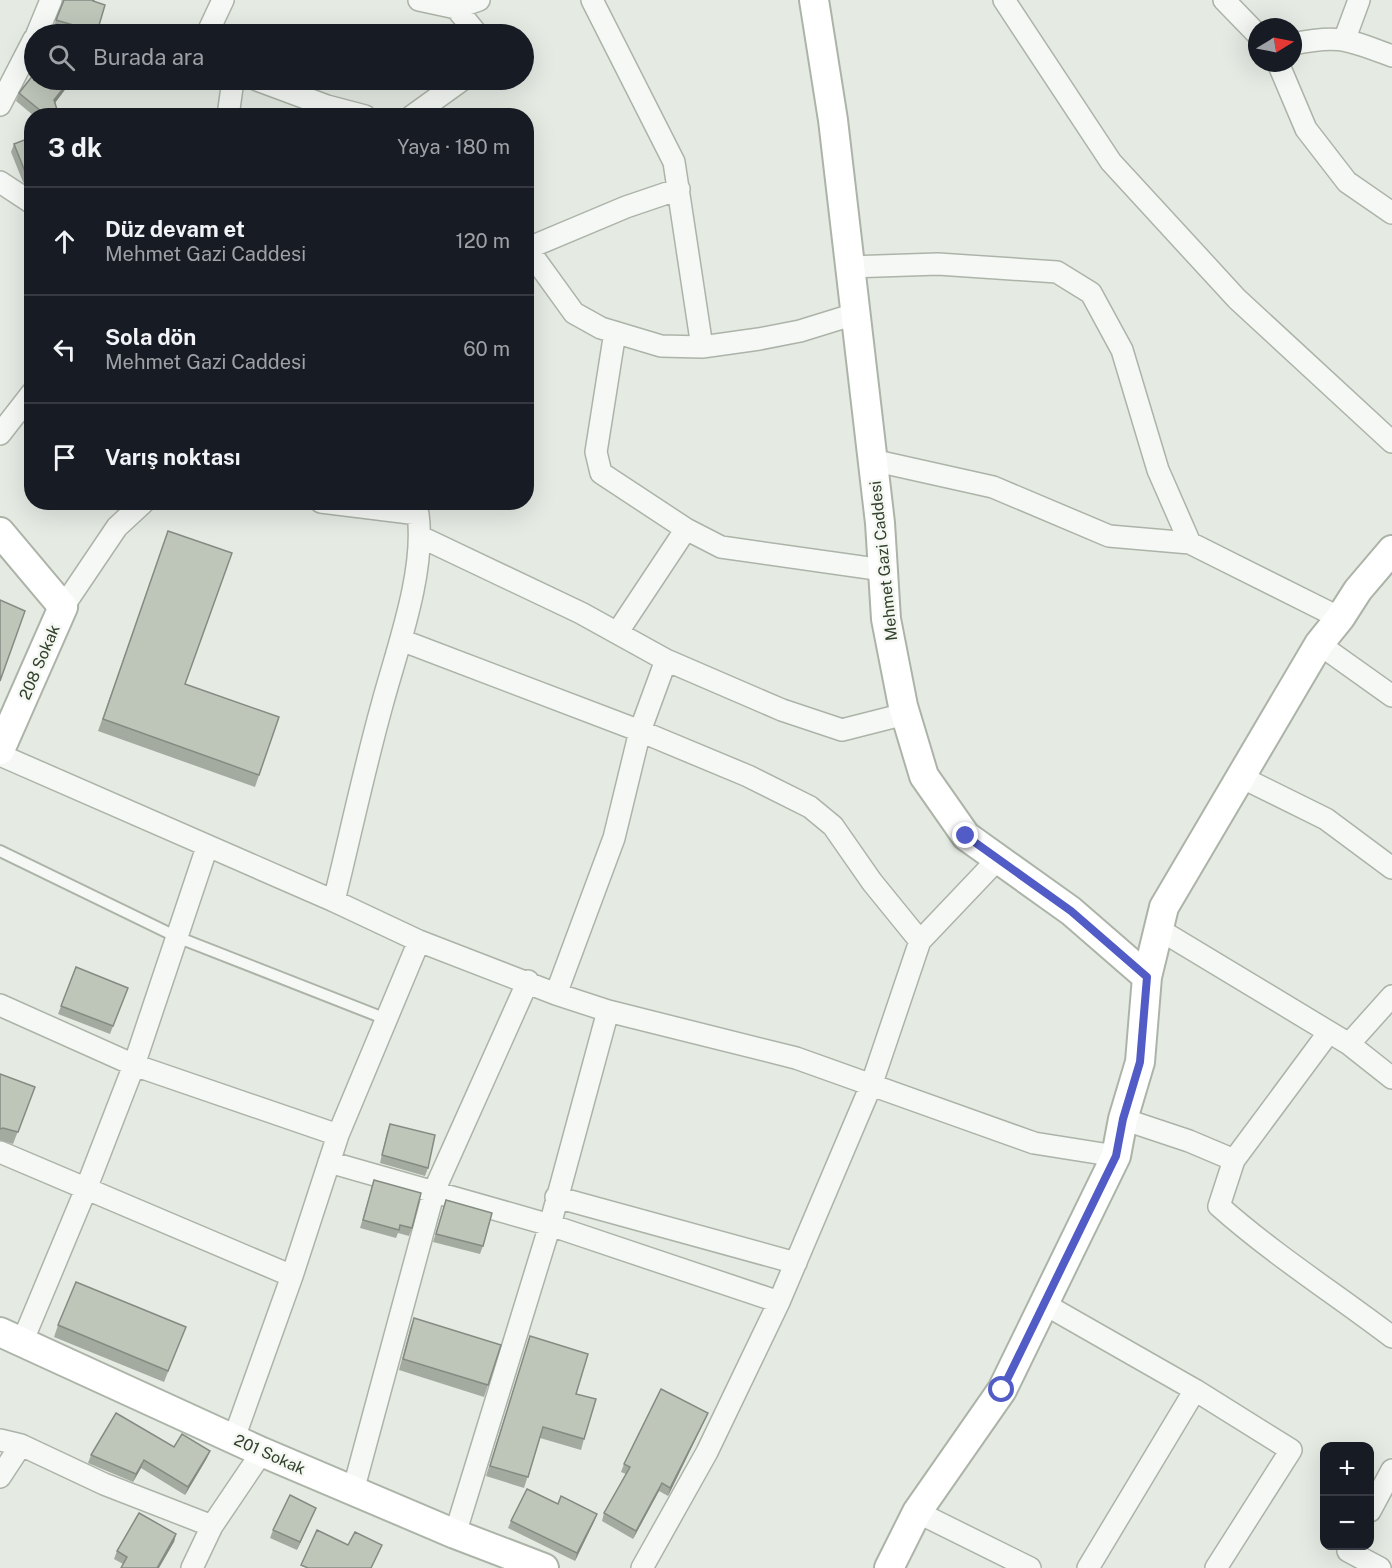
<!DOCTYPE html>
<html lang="tr">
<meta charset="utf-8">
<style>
body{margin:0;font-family:"Public Sans",sans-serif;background:#20242c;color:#f1f3f6}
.controls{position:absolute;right:18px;bottom:18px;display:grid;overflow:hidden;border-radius:12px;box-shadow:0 6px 24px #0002}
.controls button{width:54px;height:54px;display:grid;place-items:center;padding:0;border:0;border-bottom:2px solid #363941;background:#171b24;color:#f1f3f6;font:30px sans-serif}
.compass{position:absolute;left:1248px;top:18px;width:54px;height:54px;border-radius:50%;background:#171b24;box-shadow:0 6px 24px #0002;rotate:80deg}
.stop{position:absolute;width:18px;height:18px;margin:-14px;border:4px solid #515cc6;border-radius:50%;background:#fff}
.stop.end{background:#515cc6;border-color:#fff;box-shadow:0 2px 6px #0008}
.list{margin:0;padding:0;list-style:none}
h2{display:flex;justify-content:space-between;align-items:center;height:78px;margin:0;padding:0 24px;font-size:26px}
h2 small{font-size:20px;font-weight:400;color:#9ea1a6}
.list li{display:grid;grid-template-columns:39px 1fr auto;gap:18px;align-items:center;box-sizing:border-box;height:108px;padding:0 24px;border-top:2px solid #363941}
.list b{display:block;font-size:22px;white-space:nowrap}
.list p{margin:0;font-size:20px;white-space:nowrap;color:#9ea1a6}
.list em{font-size:20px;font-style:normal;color:#9ea1a6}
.icon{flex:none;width:33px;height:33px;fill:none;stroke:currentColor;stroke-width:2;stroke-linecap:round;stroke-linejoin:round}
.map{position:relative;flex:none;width:1392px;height:1568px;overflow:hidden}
.search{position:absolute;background:#171b24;box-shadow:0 6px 24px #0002;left:24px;top:24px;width:510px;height:66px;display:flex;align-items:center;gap:15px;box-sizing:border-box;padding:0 21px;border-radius:33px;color:#9ea1a6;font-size:22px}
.panel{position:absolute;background:#171b24;box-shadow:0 6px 24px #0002;left:24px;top:108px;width:510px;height:402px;border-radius:24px}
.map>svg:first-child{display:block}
</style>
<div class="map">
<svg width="1392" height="1568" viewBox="0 0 1392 1568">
<rect width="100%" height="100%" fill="#e5eae3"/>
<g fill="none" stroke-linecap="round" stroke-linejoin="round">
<!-- lane casing -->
<g stroke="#acb4a8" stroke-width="14">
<path id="lane" d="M 0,851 L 177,937 L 386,1019"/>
</g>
<!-- street casing -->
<g stroke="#acb4a8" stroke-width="24">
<path id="street" d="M 419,0 L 456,8 L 479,0
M 592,0 L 674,162 L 702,347
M 1004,0 L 1111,162 L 1237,299 L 1392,442
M 1224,0 L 1257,34
M 456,8 L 477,34
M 37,34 L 51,0
M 207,34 L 223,0
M 1345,38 L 1359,0
M 1293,44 C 1340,34 1348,40 1392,56
M 1278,63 L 1306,129 L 1347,182 L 1392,213
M 257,80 L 327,106 L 365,116
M 0,105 L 34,39
M 228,116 L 233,80
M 412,116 L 462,80
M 0,182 L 32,203
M 527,248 L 574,313 L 601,328 L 661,346 L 702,347 L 759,339 L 800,331 L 855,314
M 526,249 L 626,207 L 679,189
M 849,267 L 938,264 L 1057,272 L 1091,293 L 1122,350 L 1158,470 L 1190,543
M 615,332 L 596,452 L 601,473 L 686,529 L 721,547 L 883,570
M 0,434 L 32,393
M 872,460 L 993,487 L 1109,536 L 1190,543 L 1340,618
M 321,502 L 418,514 C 426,571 397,649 382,705 C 364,770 350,836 334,901
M 421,537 L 581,613 L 666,660 L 782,710 L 842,730 L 905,714
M 63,607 L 117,527 L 144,502
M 617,633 L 686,529
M 401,640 L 640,731 L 748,776 L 810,807 L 833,826 L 872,882 L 920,941
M 1319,644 L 1392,696
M 0,755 L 334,901 L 419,941 L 556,994 L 608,1011 L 796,1058 L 1034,1143 L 1116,1156
M 1241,777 L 1326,819 L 1392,868
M 1160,930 L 1349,1044 L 1392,1078
M 556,994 L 614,838 L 640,731 L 666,660
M 0,1005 L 134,1065 L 338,1135
M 1349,1044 L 1392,996
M 1123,1119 L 1189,1141 L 1234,1160 L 1219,1206 C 1273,1254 1334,1293 1392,1337
M 0,1152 L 292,1276
M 1234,1160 L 1329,1032
M 329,1162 L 550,1225 L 779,1302
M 556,1197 L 796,1263
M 1046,1305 L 1195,1390 L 1291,1450 L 1216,1568
M 23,1340 L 86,1189 L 134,1065 L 207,847
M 234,1438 L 292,1276 L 338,1135 L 419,941
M 0,1440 L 21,1445 L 0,1477
M 21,1445 L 104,1484 L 212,1526
M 353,1491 L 434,1191 L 528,981
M 1370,1511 L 1392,1470
M 917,1512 L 1030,1568
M 455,1534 L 550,1225 L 608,1011
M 1348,1551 L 1380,1568
M 192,1568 L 212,1526 L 262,1452
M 642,1568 L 707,1452 L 779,1302 L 872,1083 L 920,941 L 998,859
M 1088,1568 L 1195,1390"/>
</g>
<!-- secondary casing -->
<g stroke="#acb4a8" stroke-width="32">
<path id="secondary" d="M 814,0 L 833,120 L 880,523 L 886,619 L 903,706 L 924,776 L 966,836 L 1071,911 L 1147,977
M 0,532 L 63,607 L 0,750
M 0,1332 L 262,1452 L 455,1534 L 544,1568
M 889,1568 L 917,1512 L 1002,1390 L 1116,1156 L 1123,1119 L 1140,1062 L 1147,977 L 1164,907 L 1319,644 L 1340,618 L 1358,590 L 1392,550"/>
</g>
<!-- lane -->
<use href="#lane" stroke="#f6f8f5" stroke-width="10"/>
<!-- street -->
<use href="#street" stroke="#f6f8f5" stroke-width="21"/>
<!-- secondary -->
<use href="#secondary" stroke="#fff" stroke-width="28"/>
</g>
<!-- wall -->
<path fill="#a3aaa0" d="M 64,0 L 95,2 L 97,32 L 96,34 L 76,34 L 53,28 Z
M 70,80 L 67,87 L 55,103 L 59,116 L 34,116 L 16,101 L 19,93 Z
M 32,137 L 32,184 L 28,185 L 23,182 L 11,152 L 14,144 Z
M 168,531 L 185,684 L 279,717 L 255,787 L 98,731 Z
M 76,967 L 128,988 L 110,1034 L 58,1014 Z
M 0,1074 L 35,1087 L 13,1144 L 0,1140 Z
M 390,1124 L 428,1168 L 425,1176 L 380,1163 L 387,1132 Z
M 374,1180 L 412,1228 L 409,1236 L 398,1233 L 396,1238 L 360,1228 Z
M 446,1200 L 483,1246 L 480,1254 L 433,1242 Z
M 414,1318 L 488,1385 L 484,1397 L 399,1370 L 410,1329 Z
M 58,1325 L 186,1327 L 164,1382 L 54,1337 Z
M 530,1336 L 584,1439 L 581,1450 L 540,1438 L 524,1488 L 486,1476 Z
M 708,1413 L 705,1420 L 668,1496 L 659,1491 L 633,1539 L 602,1521 L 604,1513 L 626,1474 L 621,1472 L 624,1464 Z
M 174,1447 L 207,1458 L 185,1495 L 141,1468 L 133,1482 L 88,1463 L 91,1455 Z
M 558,1504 L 597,1514 L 575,1561 L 508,1528 L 511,1521 Z
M 316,1508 L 297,1550 L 270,1538 L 273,1530 Z
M 176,1534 L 174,1542 L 123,1564 L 114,1559 L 117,1551 Z"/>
<!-- shaded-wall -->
<path fill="#858b82" d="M 70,80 L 67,87 L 51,108 L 54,100 Z
M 32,177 L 32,184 L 28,185 L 31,178 Z
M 708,1413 L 705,1420 L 668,1496 L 670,1488 Z
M 210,1451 L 207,1458 L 185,1495 L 188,1487 Z
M 144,1460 L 141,1468 L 133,1482 L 136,1474 Z
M 662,1483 L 659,1491 L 633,1539 L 636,1531 Z
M 316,1508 L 313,1515 L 297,1550 L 300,1542 Z
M 597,1514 L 594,1522 L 575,1561 L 577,1553 Z
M 176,1534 L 174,1542 L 159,1568 L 157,1568 Z"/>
<!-- building -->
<path fill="#bec6ba" stroke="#858b82" stroke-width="1.5" d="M 64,0 L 94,0 L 93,1 L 105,5 L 97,32 L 56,20 Z
M 34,74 L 34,80 L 70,80 L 54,100 L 59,116 L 47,116 L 19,93 Z
M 32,137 L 32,177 L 31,178 L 26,174 L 14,144 Z
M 168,531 L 232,553 L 185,684 L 279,717 L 259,775 L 103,719 Z
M 0,600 L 25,611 L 0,681 Z
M 76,967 L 128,988 L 113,1026 L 61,1006 Z
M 0,1074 L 35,1087 L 18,1132 L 3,1128 L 0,1129 Z
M 390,1124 L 435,1135 L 428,1168 L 382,1155 Z
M 374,1180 L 421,1193 L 412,1228 L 400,1225 L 399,1230 L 363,1220 Z
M 446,1200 L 492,1213 L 483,1246 L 436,1234 Z
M 76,1282 L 186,1327 L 168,1371 L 58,1325 Z
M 414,1318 L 501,1345 L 488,1385 L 403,1359 Z
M 530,1336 L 588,1354 L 576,1394 L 596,1399 L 584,1439 L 543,1427 L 528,1477 L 490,1466 Z
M 661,1389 L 708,1413 L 670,1488 L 662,1483 L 636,1531 L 604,1513 L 630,1467 L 624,1464 Z
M 116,1413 L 174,1447 L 182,1434 L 210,1451 L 188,1487 L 144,1460 L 136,1474 L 91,1455 Z
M 527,1489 L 558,1504 L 561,1496 L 597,1514 L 577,1553 L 511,1521 Z
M 290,1495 L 316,1508 L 300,1542 L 273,1530 Z
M 139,1513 L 176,1534 L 157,1568 L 121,1568 L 127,1557 L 117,1551 Z
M 317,1530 L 348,1545 L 355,1532 L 382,1545 L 371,1568 L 308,1568 L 301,1565 Z"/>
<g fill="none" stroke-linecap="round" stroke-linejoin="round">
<!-- route -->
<path stroke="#515cc6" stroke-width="8" d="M 966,836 L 1071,911 L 1147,977 L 1140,1062 L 1123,1119 L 1116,1156 L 1002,1390"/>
</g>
<g text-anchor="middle" stroke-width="5" stroke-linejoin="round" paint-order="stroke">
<!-- street labels -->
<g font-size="16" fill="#32412c" stroke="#f4f7f2">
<text transform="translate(883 561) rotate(-96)" y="6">Mehmet Gazi Caddesi</text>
<text transform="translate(39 662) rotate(-67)" y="6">208 Sokak</text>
<text transform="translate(270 1454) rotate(24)" y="6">201 Sokak</text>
</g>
</g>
</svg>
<div class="controls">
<button>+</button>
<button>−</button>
</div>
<svg class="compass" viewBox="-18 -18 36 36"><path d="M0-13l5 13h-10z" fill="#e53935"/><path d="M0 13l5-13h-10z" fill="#9ea1a6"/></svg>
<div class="stop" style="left:1002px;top:1390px"></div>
<div class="stop end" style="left:966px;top:836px"></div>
<div class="search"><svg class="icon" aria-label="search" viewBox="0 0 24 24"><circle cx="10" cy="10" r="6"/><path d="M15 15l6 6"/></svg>Burada ara</div>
<section class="panel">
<h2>3 dk<small>Yaya · 180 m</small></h2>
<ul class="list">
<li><svg class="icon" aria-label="ahead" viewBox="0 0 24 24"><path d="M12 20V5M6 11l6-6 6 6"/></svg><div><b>Düz devam et</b><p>Mehmet Gazi Caddesi</p></div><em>120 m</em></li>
<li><svg class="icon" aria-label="left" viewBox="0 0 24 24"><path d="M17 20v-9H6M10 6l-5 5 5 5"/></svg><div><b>Sola dön</b><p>Mehmet Gazi Caddesi</p></div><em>60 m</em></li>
<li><svg class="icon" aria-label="arrive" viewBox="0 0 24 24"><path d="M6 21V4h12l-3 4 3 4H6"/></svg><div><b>Varış noktası</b></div></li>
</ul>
</section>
</div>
